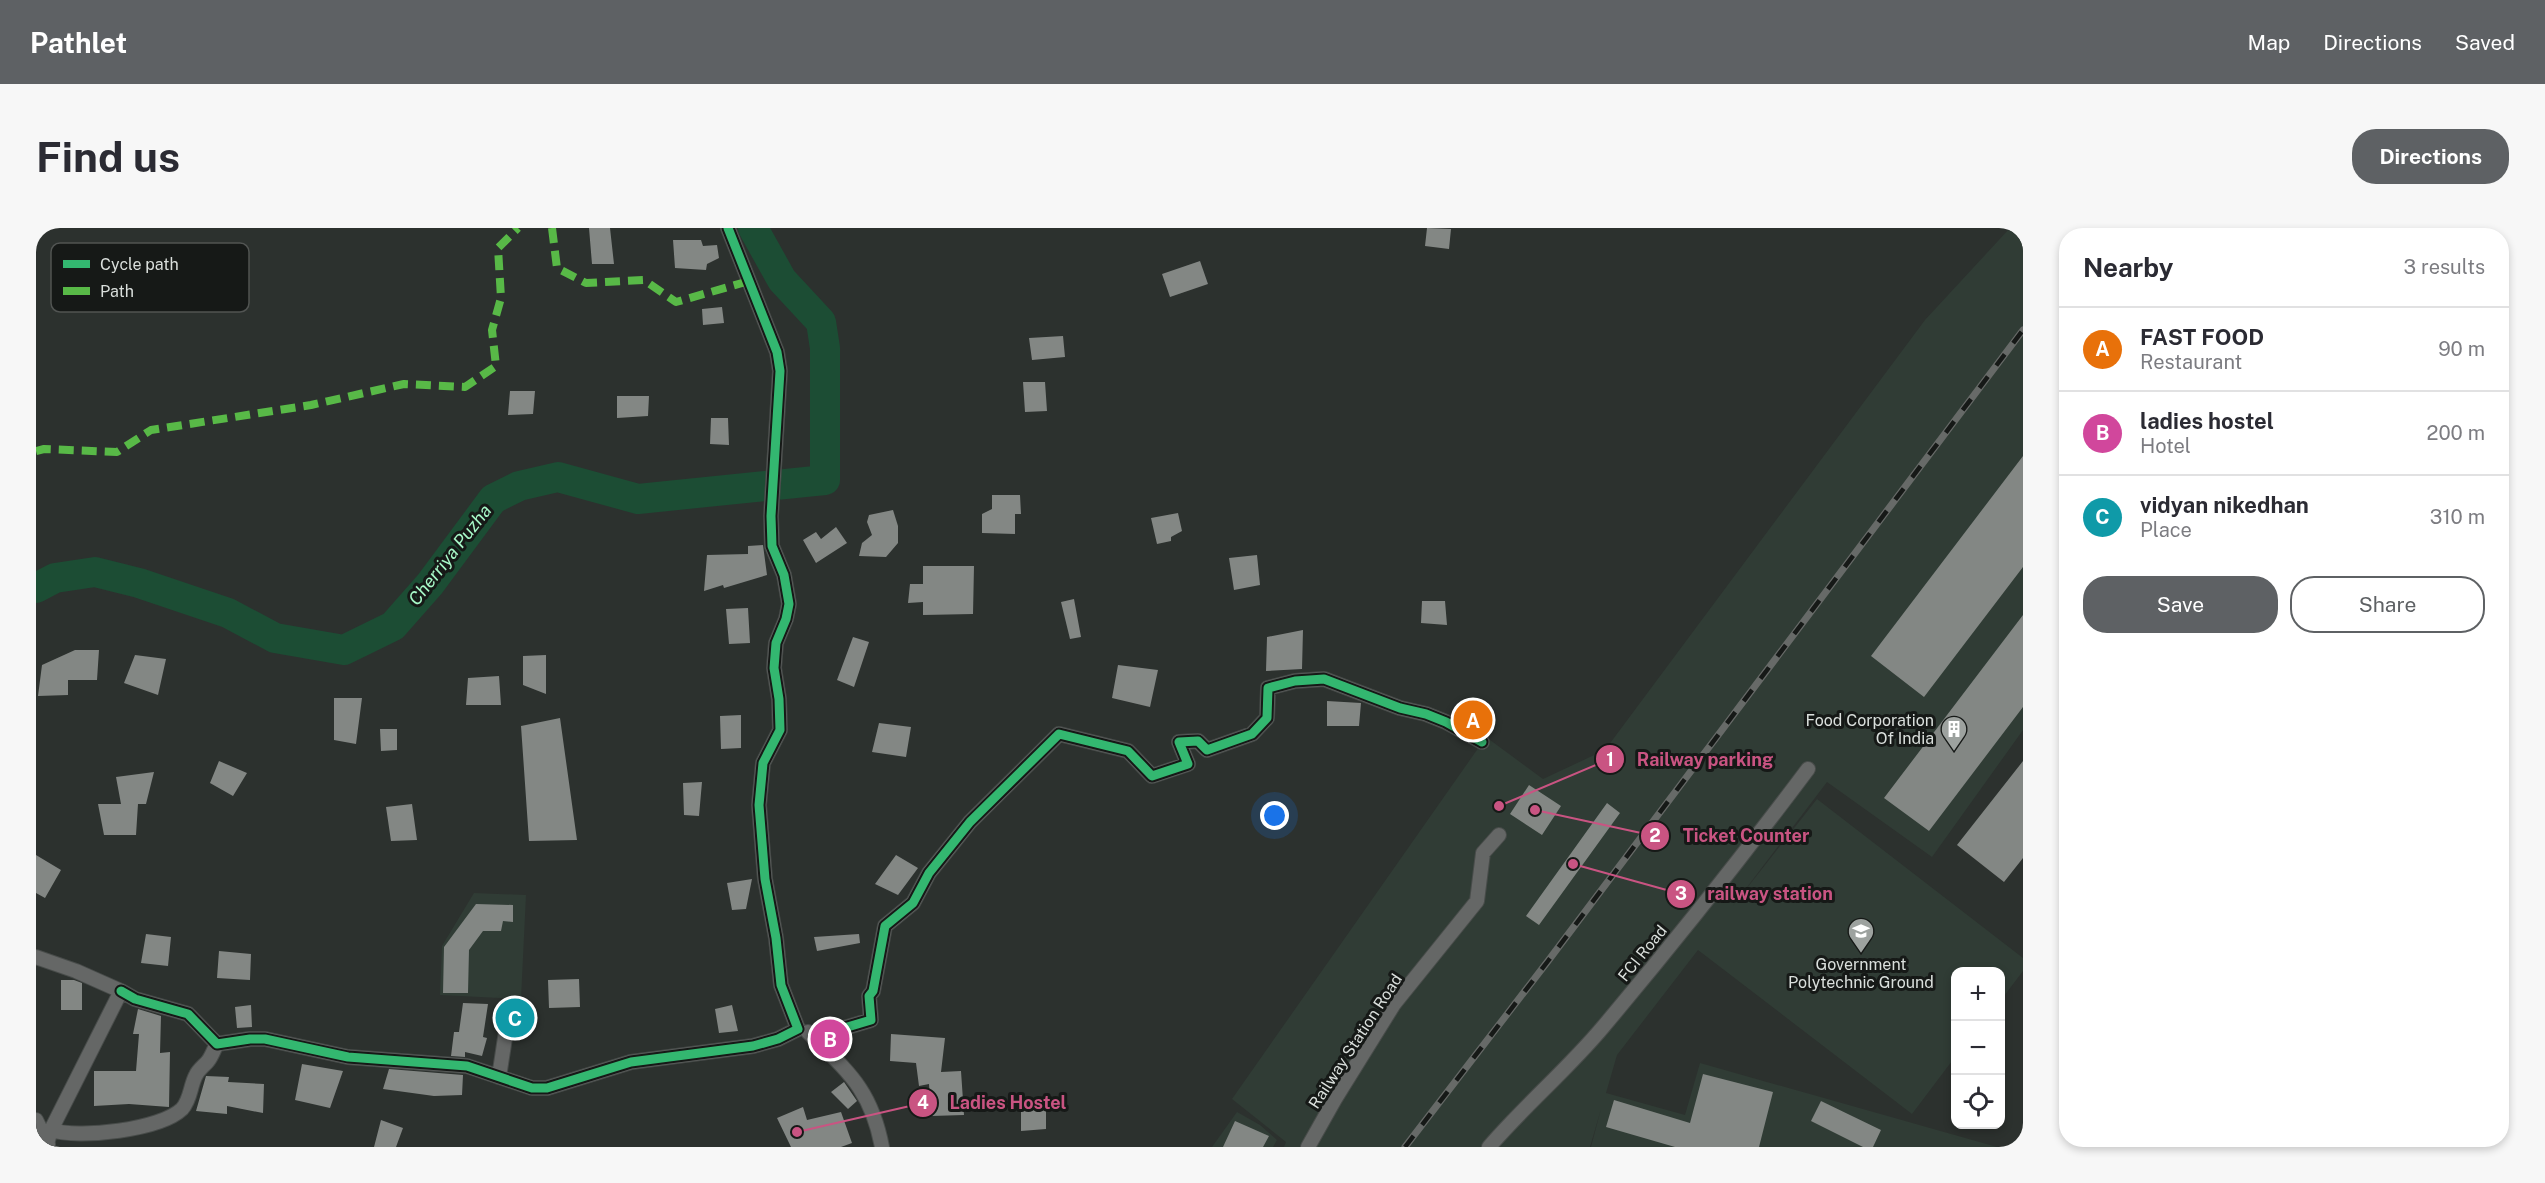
<!DOCTYPE html>
<meta charset="utf-8">
<style>
body{margin:0;font-family:"Public Sans",sans-serif;background:#f7f7f7;color:#2b2b33}
.controls{position:absolute;right:18px;bottom:18px;display:grid;overflow:hidden;border-radius:12px;box-shadow:0 3px 9px #0003}
.controls button{width:54px;height:54px;display:grid;place-items:center;padding:0;border:0;border-bottom:2px solid #e1e1e2;background:#fff;color:#2b2b33;font:30px sans-serif}
.you{position:absolute;left:1239px;top:588px;width:21px;height:21px;margin:-15px;border:4px solid #fff;border-radius:50%;background:#1a73e8;box-shadow:0 0 0 9px #1a73e833}
.badge{display:grid;place-items:center;width:39px;height:39px;border-radius:50%;background:#5e6164;color:#fff;font-size:20px;font-weight:700}
.pin{position:absolute;translate:-50% -50%;border:3px solid #fff;box-shadow:0 2px 6px #0006}
.list{margin:0;padding:0;list-style:none}
h2{display:flex;justify-content:space-between;align-items:center;height:78px;margin:0;padding:0 24px;font-size:26px}
h2 small{font-size:20px;font-weight:400;color:#7c7c81}
.list li{display:grid;grid-template-columns:39px 1fr auto;gap:18px;align-items:center;box-sizing:border-box;height:84px;padding:0 24px;border-top:2px solid #e1e1e2}
.list b{display:block;font-size:22px;white-space:nowrap}
.list p{margin:0;font-size:20px;white-space:nowrap;color:#7c7c81}
.list em{font-size:20px;font-style:normal;color:#7c7c81}
.actions{display:flex;gap:12px;padding:18px 24px}
.actions a{flex:1;padding:14px 0;border:2px solid #5e6164;border-radius:24px;text-align:center;font-size:21px;color:#5e6164}
.actions .main{background:#5e6164;color:#fff}
.icon{flex:none;width:33px;height:33px;fill:none;stroke:currentColor;stroke-width:2;stroke-linecap:round;stroke-linejoin:round}
.map{position:relative;flex:none;width:1987px;height:919px;overflow:hidden;border-radius:24px}
header{display:flex;align-items:center;gap:36px;box-sizing:border-box;height:84px;padding:0 30px;background:#5e6164;color:#fff}
header strong{font-size:28px}
nav{display:flex;gap:33px;margin-inline-start:auto;font-size:21px}
.intro{display:flex;align-items:center;justify-content:space-between;box-sizing:border-box;height:144px;padding:0 36px}
h1{margin:0;font-size:42px}
.button{padding:15px 27px;border-radius:24px;background:#5e6164;color:#fff;font-size:21px;font-weight:700}
main{display:flex;gap:36px;padding:0 36px}
aside{flex:1;background:#fff;border-radius:24px;box-shadow:0 3px 9px #0003}
.map>svg:first-child{display:block}
</style>
<header>
<strong>Pathlet</strong>
<nav><a>Map</a><a>Directions</a><a>Saved</a></nav>
</header>
<div class="intro"><h1>Find us</h1><a class="button">Directions</a></div>
<main>
<div class="map">
<svg width="1987" height="919" viewBox="0 0 1987 919">
<rect width="100%" height="100%" fill="#2c312e"/>
<!-- built -->
<path fill="#303c35" d="M 1974,0 L 1987,0 L 1987,502 L 1896,629 L 1791,554 L 1696,679 L 1781,571 L 1987,730 L 1987,743 L 1965,772 L 1964,744 L 1920,744 L 1919,829 L 1876,886 L 1662,722 L 1581,827 L 1570,865 L 1649,887 L 1664,835 L 1961,919 L 1555,919 L 1565,881 L 1554,919 L 1248,919 L 1250,914 L 1196,871 L 1450,509 L 1507,551 L 1569,522 L 1889,92 Z
M 438,665 L 490,667 L 485,771 L 404,767 L 406,718 Z
M 1201,884 L 1224,897 L 1241,912 L 1237,919 L 1176,919 Z"/>
<g fill="none" stroke-linecap="round" stroke-linejoin="round">
<!-- river -->
<path stroke="#1c4d34" stroke-width="30" d="M 0,360 L 19,350 L 59,344 L 103,355 L 192,385 L 239,410 L 308,422 L 357,398 L 394,356 L 457,271 L 483,258 L 522,249 L 602,271 L 789,252 L 789,120 L 785,94 L 746,52 L 717,0"/>
</g>
<!-- building -->
<path fill="#838784" d="M 553,0 L 574,0 L 578,36 L 556,36 Z
M 1391,0 L 1415,1 L 1413,21 L 1389,18 Z
M 637,12 L 665,12 L 667,18 L 681,17 L 683,30 L 671,36 L 670,42 L 639,40 Z
M 1164,33 L 1172,56 L 1134,69 L 1126,46 Z
M 686,79 L 688,95 L 667,97 L 666,81 Z
M 1027,108 L 1029,129 L 996,132 L 993,110 Z
M 987,154 L 1009,154 L 1011,183 L 989,184 Z
M 474,163 L 499,163 L 497,186 L 472,187 Z
M 581,168 L 613,168 L 612,188 L 581,190 Z
M 675,190 L 692,190 L 693,217 L 674,216 Z
M 1987,228 L 1987,339 L 1888,469 L 1835,428 Z
M 956,267 L 984,267 L 985,286 L 979,286 L 979,306 L 946,305 L 946,286 L 956,281 Z
M 857,282 L 862,298 L 862,315 L 850,329 L 823,328 L 826,315 L 836,307 L 831,294 L 833,287 Z
M 1142,285 L 1146,303 L 1135,309 L 1135,313 L 1121,316 L 1115,290 Z
M 800,299 L 811,315 L 780,335 L 767,312 L 780,304 L 785,311 Z
M 727,317 L 731,347 L 688,360 L 687,357 L 668,363 L 671,327 L 712,326 L 712,318 Z
M 1221,327 L 1224,357 L 1198,362 L 1193,330 Z
M 887,338 L 938,338 L 937,386 L 887,387 L 887,374 L 872,375 L 874,356 L 887,356 Z
M 1038,371 L 1045,409 L 1034,411 L 1025,374 Z
M 1386,373 L 1409,373 L 1411,397 L 1385,395 Z
M 712,380 L 714,415 L 693,416 L 690,381 Z
M 1987,387 L 1987,479 L 1893,603 L 1848,570 Z
M 1267,402 L 1266,441 L 1230,443 L 1231,409 Z
M 817,409 L 833,414 L 818,459 L 801,452 Z
M 39,422 L 63,422 L 61,452 L 32,452 L 32,467 L 2,468 L 6,437 Z
M 99,427 L 130,431 L 122,467 L 88,455 Z
M 510,427 L 510,466 L 487,457 L 487,428 Z
M 1082,437 L 1122,442 L 1114,479 L 1076,470 Z
M 463,448 L 465,477 L 430,477 L 432,450 Z
M 298,470 L 326,470 L 320,516 L 298,512 Z
M 1291,473 L 1325,475 L 1323,498 L 1291,498 Z
M 1424,483 L 1456,488 L 1442,502 L 1422,490 Z
M 705,487 L 705,520 L 685,521 L 684,488 Z
M 524,490 L 541,612 L 493,613 L 485,498 Z
M 843,495 L 875,499 L 870,529 L 836,524 Z
M 344,501 L 361,501 L 361,522 L 345,523 Z
M 183,533 L 211,545 L 197,568 L 174,555 Z
M 1987,533 L 1987,630 L 1968,654 L 1921,617 Z
M 118,544 L 110,576 L 102,576 L 100,607 L 68,607 L 62,576 L 85,576 L 80,549 Z
M 666,554 L 663,588 L 648,587 L 647,555 Z
M 1493,557 L 1525,578 L 1506,607 L 1474,586 Z
M 1571,575 L 1584,585 L 1503,697 L 1490,688 Z
M 376,576 L 381,612 L 355,613 L 350,579 Z
M 0,627 L 25,642 L 9,670 L 0,665 Z
M 860,627 L 882,640 L 862,667 L 839,656 Z
M 716,651 L 710,681 L 696,682 L 691,655 Z
M 440,676 L 477,677 L 477,694 L 467,693 L 465,703 L 447,703 L 433,722 L 432,765 L 407,765 L 408,719 Z
M 110,706 L 135,709 L 132,738 L 105,735 Z
M 823,706 L 824,715 L 781,723 L 778,709 Z
M 183,723 L 215,726 L 214,752 L 181,750 Z
M 543,751 L 544,779 L 513,780 L 512,752 Z
M 25,752 L 38,752 L 46,755 L 46,782 L 25,782 Z
M 427,775 L 452,776 L 447,809 L 451,810 L 446,828 L 429,824 L 429,829 L 415,828 L 418,804 L 423,804 Z
M 215,777 L 216,799 L 201,800 L 199,779 Z
M 696,777 L 702,803 L 683,805 L 679,781 Z
M 102,781 L 125,788 L 124,825 L 134,824 L 133,879 L 93,876 L 58,878 L 58,843 L 100,843 L 103,806 L 97,806 Z
M 855,806 L 909,810 L 905,844 L 925,843 L 928,887 L 895,888 L 893,856 L 883,858 L 880,835 L 854,833 Z
M 266,836 L 307,843 L 294,880 L 259,872 Z
M 353,841 L 427,847 L 426,867 L 398,868 L 347,861 Z
M 1667,846 L 1737,864 L 1723,919 L 1639,919 L 1570,899 L 1578,872 L 1654,895 Z
M 170,848 L 193,849 L 192,854 L 228,856 L 227,885 L 191,878 L 191,886 L 160,883 Z
M 808,854 L 821,873 L 812,881 L 795,864 Z
M 1785,873 L 1845,902 L 1837,919 L 1827,919 L 1775,893 Z
M 767,879 L 771,892 L 805,884 L 816,915 L 805,919 L 755,919 L 741,890 Z
M 1010,880 L 1010,901 L 985,903 L 985,881 Z
M 345,892 L 367,900 L 360,919 L 338,919 Z
M 1199,893 L 1233,908 L 1227,919 L 1187,919 Z"/>
<g fill="none" stroke-linecap="round" stroke-linejoin="round">
<!-- minor casing -->
<g stroke="#484c4a" stroke-width="16">
<path id="minor" d="M 692,0 L 741,124 L 744,143 L 735,288 L 736,318 L 748,347 L 753,376 L 750,391 L 740,415 L 738,440 L 743,471 L 744,502 L 727,535 L 723,577 L 729,651 L 740,710 L 745,757 L 762,801
M 0,729 L 40,743 L 85,763 L 15,902 L 10,919
M 85,763 L 99,771 L 152,786 L 181,816 L 214,811 L 229,811 L 312,829 L 431,838 L 496,860 L 511,860 L 595,834 L 717,818 L 742,811 L 762,801
M 772,804 C 812,844 835,861 846,919
M 778,809 L 835,792 L 833,768 L 837,763 L 849,698 L 877,675 L 893,645 L 934,594 L 1023,506 L 1092,523 L 1116,548 L 1152,536 L 1143,514 L 1162,513 L 1171,522 L 1216,506 L 1231,490 L 1232,460 L 1259,453 L 1288,451 L 1364,480 L 1390,486 L 1410,494 L 1446,514
M 463,849 L 472,790
M 0,892 L 12,916
M 15,902 C 43,911 124,902 146,881 C 155,871 154,858 160,847 C 163,841 169,837 172,833 C 176,828 178,821 181,816
M 1272,919 L 1299,871 L 1358,776 L 1441,673 L 1447,625 L 1463,607
M 1453,919 C 1489,877 1531,842 1567,799 C 1637,716 1706,629 1772,541"/>
</g>
<!-- minor -->
<use href="#minor" stroke="#656766" stroke-width="14"/>
<!-- rail casing -->
<g stroke="#676a68" stroke-width="7">
<path id="rail" d="M 1369,919 L 1512,733 L 1987,102"/>
</g>
<!-- rail -->
<use href="#rail" stroke="#161917" stroke-width="4.5" stroke-dasharray="14" stroke-linecap="butt"/>
<!-- quiet -->
<path stroke="#58b947" stroke-width="8" stroke-dasharray="15 8" stroke-linecap="butt" d="M 516,0 L 521,40 L 550,55 L 608,52 L 640,74 L 713,53
M 0,223 L 8,221 L 81,224 L 115,202 L 275,177 L 368,156 L 429,159 L 460,138 L 456,102 L 465,70 L 462,20 L 482,0"/>
<!-- cycleway casing -->
<g stroke="#161917" stroke-width="13">
<path id="cycleway" d="M 85,763 L 99,771 L 152,786 L 181,816 L 214,811 L 229,811 L 312,829 L 431,838 L 496,860 L 511,860 L 595,834 L 717,818 L 742,811 L 762,801 L 745,757 L 740,710 L 729,651 L 723,577 L 727,535 L 744,502 L 743,471 L 738,440 L 740,415 L 750,391 L 753,376 L 748,347 L 736,318 L 735,288 L 744,143 L 741,124 L 692,0
M 778,809 L 835,792 L 833,768 L 837,763 L 849,698 L 877,675 L 893,645 L 934,594 L 1023,506 L 1092,523 L 1116,548 L 1152,536 L 1143,514 L 1162,513 L 1171,522 L 1216,506 L 1231,490 L 1232,460 L 1259,453 L 1288,451 L 1364,480 L 1390,486 L 1410,494 L 1446,514"/>
</g>
<!-- cycleway -->
<use href="#cycleway" stroke="#33b770" stroke-width="9"/>
</g>
<!-- icons -->
<defs>
<g id="building-pin" transform="scale(1.35)"><path d="M0 17L-7.5 6A9.5 9.5 0 1 1 7.5 6Z" fill="#9da29f" stroke="#161917"/><path d="M-4-6H4V6H1V3H-1V6H-4ZM-2.5-4.3h1.7v1.8h-1.7ZM.8-4.3h1.7v1.8H.8ZM-2.5-1h1.7V.8h-1.7ZM.8-1h1.7V.8H.8Z" fill="#fff"/></g>
<g id="university-pin" transform="scale(1.35)"><path d="M0 17L-7.5 6A9.5 9.5 0 1 1 7.5 6Z" fill="#9da29f" stroke="#161917"/><path d="M0-5L7-2L0 1L-7-2ZM-4 1L0 2.5L4 1V4Q0 6-4 4Z" fill="#fff"/></g>
</defs>
<g fill-rule="evenodd">
<use href="#building-pin" x="1918" y="501"/>
<use href="#university-pin" x="1825" y="703"/>
</g>
<g text-anchor="middle" stroke-width="6" stroke-linejoin="round" paint-order="stroke">
<!-- poi labels -->
<g font-size="16" fill="#dadfdc" stroke="#161917" text-anchor="end">
<text x="1898" y="498">Food Corporation<tspan x="1898" dy="18">Of India</tspan></text>
<text x="1825" y="742" text-anchor="middle">Government<tspan x="1825" dy="18">Polytechnic Ground</tspan></text>
</g>
<!-- street labels -->
<g font-size="16" fill="#dadfdc" stroke="#161917">
<text transform="translate(1606 725) rotate(-51)" y="6">FCI Road</text>
<text transform="translate(1319 813) rotate(-57)" y="6">Railway Station Road</text>
</g>
<!-- water labels -->
<g font-size="18" font-style="italic" fill="#a7f9c8" stroke="#161917">
<text transform="translate(414 327) rotate(-52)" y="6">Cherriya Puzha</text>
</g>
</g>
<!-- legend -->
<rect x="15" y="15" width="198" height="69" rx="9" fill="#161917" stroke="#515452" stroke-width="1.5"/>
<rect x="27" y="32" width="27" height="8" fill="#33b770"/>
<rect x="27" y="59" width="27" height="8" fill="#58b947"/>
<g font-size="16" fill="#dadfdc">
<text x="64" y="42">Cycle path</text>
<text x="64" y="69">Path</text>
</g>
<!-- callouts -->
<path fill="none" stroke="#c95482" stroke-width="2" d="M1463 578L1574 531M1499 582L1619 608M1537 636L1645 666M761 904L887 875"/>
<g fill="#c95482" stroke="#161917" stroke-width="2">
<circle cx="1463" cy="578" r="6"/>
<circle cx="1499" cy="582" r="6"/>
<circle cx="1537" cy="636" r="6"/>
<circle cx="761" cy="904" r="6"/>
<circle cx="1574" cy="531" r="15"/>
<circle cx="1619" cy="608" r="15"/>
<circle cx="1645" cy="666" r="15"/>
<circle cx="887" cy="875" r="15"/>
</g>
<g font-size="18" text-anchor="middle" font-weight="bold" fill="#fff">
<text x="1574" y="538">1</text>
<text x="1619" y="614">2</text>
<text x="1645" y="672">3</text>
<text x="887" y="881">4</text>
</g>
<g font-size="18" text-anchor="middle" font-weight="bold" fill="#c95482" stroke="#161917" stroke-width="6" stroke-linejoin="round" paint-order="stroke">
<text x="1669" y="538">Railway parking</text>
<text x="1710" y="614">Ticket Counter</text>
<text x="1734" y="672">railway station</text>
<text x="972" y="881">Ladies Hostel</text>
</g>
</svg>
<div class="controls">
<button>+</button>
<button>−</button>
<button><svg class="icon" aria-label="locate" viewBox="0 0 24 24"><circle cx="12" cy="12" r="6"/><path d="M12 2v4M12 18v4M2 12h4M18 12h4"/></svg></button>
</div>
<div class="you"></div>
<div class="pin badge" style="left:1437px;top:492px;background:#e8710a">A</div>
<div class="pin badge" style="left:794px;top:811px;background:#d1479c">B</div>
<div class="pin badge" style="left:479px;top:790px;background:#0f9aa8">C</div>
</div>
<aside>
<h2>Nearby<small>3 results</small></h2>
<ul class="list">
<li><span class="badge" style="background:#e8710a">A</span><div><b>FAST FOOD</b><p>Restaurant</p></div><em>90 m</em></li>
<li><span class="badge" style="background:#d1479c">B</span><div><b>ladies hostel</b><p>Hotel</p></div><em>200 m</em></li>
<li><span class="badge" style="background:#0f9aa8">C</span><div><b>vidyan nikedhan</b><p>Place</p></div><em>310 m</em></li>
</ul>
<div class="actions"><a class="main">Save</a><a>Share</a></div>
</aside>
</main>
